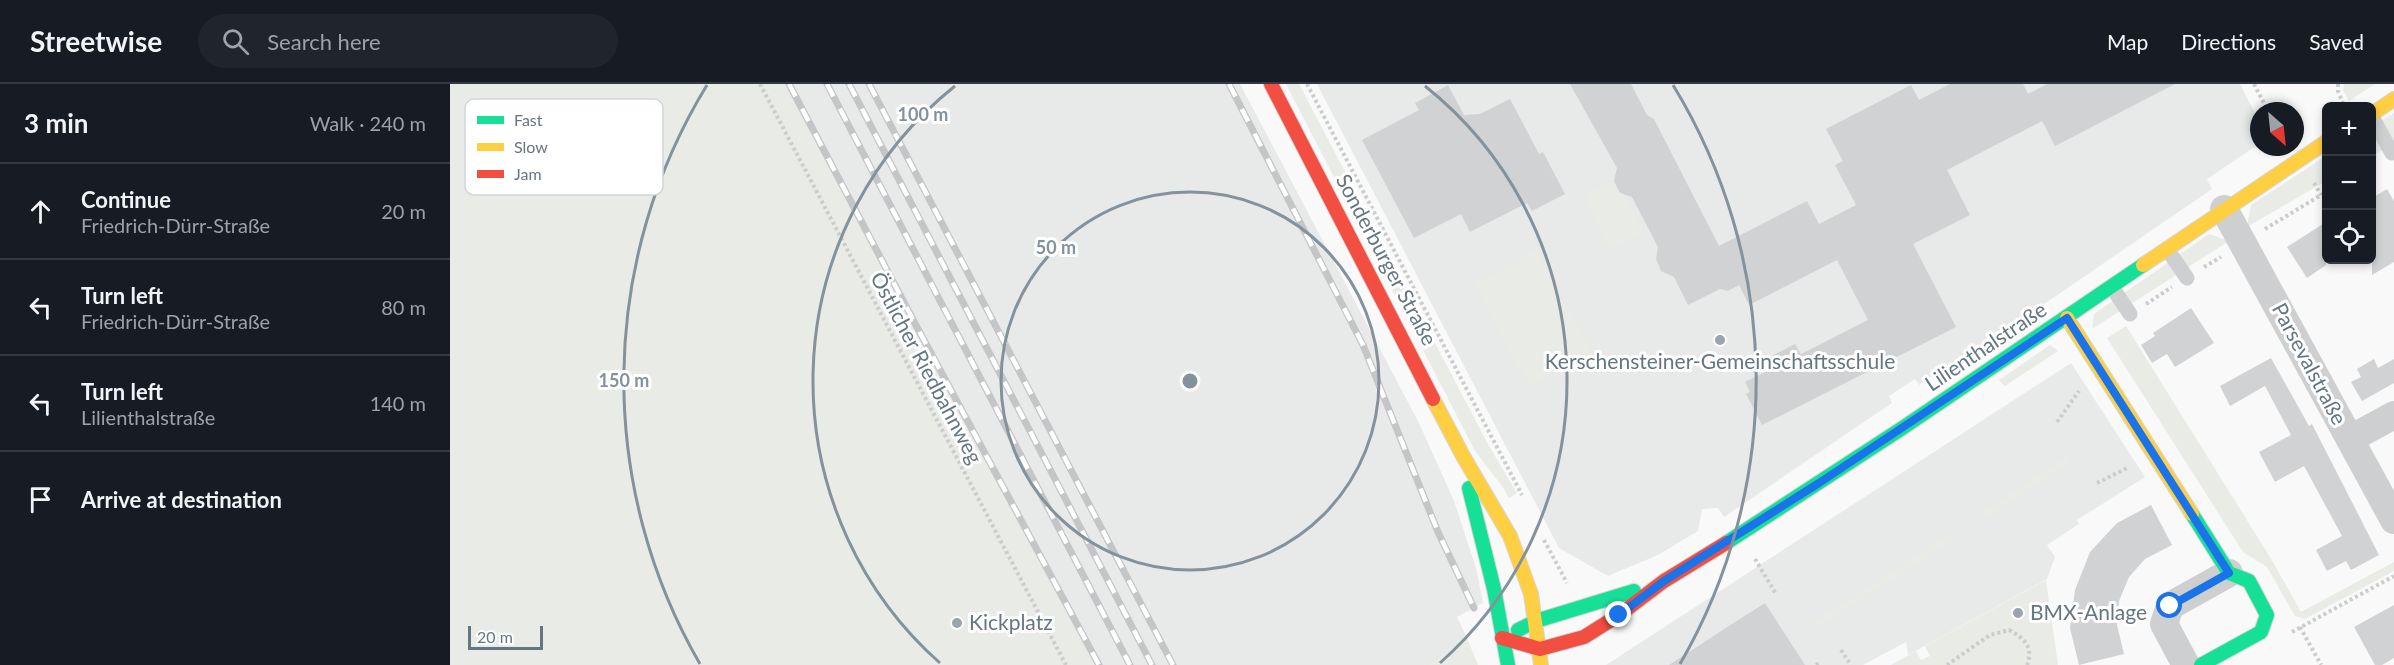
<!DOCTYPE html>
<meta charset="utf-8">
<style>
body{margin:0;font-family:Lato,sans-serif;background:#20242c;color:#f1f3f6}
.controls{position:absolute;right:18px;top:18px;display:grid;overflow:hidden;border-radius:9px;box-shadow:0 3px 9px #0003}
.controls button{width:54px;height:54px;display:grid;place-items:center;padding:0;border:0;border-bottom:2px solid #363941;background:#171b24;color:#f1f3f6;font:30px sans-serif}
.compass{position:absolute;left:1800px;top:18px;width:54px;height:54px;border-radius:50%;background:#171b24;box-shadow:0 3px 9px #0003;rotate:153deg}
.scale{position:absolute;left:18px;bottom:15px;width:75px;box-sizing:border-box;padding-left:6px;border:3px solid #657683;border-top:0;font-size:16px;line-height:21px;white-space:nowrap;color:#657683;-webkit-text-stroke:4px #fff;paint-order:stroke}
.stop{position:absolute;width:18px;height:18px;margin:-14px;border:4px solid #1a73e8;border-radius:50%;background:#fff}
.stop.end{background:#1a73e8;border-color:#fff;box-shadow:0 2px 6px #0008}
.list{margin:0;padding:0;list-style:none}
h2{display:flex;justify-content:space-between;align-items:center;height:78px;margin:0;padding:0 24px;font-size:26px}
h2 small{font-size:20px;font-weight:400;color:#9ea1a6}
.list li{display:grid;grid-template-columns:39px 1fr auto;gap:18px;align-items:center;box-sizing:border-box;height:96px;padding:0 24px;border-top:2px solid #363941}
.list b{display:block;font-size:22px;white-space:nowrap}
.list p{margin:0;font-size:20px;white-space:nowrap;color:#9ea1a6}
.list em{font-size:20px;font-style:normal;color:#9ea1a6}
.icon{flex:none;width:33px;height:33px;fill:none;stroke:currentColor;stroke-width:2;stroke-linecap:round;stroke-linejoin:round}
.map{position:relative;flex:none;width:1944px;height:581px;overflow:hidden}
header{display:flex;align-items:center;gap:36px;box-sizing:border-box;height:84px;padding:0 30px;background:#171b24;border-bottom:2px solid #363941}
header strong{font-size:28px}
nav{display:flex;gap:33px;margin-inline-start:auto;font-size:21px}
.search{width:420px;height:54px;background:#20242c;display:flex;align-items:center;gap:15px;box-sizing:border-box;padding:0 21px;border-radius:33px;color:#9ea1a6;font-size:22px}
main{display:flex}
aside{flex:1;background:#171b24}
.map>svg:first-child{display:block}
</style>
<header>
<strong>Streetwise</strong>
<div class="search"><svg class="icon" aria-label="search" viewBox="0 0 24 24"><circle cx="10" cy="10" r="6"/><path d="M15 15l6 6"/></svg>Search here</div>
<nav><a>Map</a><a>Directions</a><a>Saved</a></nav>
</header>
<main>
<aside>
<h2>3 min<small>Walk · 240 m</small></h2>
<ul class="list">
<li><svg class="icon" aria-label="ahead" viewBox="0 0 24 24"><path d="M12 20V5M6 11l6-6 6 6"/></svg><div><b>Continue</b><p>Friedrich-Dürr-Straße</p></div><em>20 m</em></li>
<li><svg class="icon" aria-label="left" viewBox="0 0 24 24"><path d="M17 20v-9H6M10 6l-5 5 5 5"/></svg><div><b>Turn left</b><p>Friedrich-Dürr-Straße</p></div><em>80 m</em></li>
<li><svg class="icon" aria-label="left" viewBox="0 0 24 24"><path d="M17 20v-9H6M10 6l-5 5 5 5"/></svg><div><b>Turn left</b><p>Lilienthalstraße</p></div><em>140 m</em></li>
<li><svg class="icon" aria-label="arrive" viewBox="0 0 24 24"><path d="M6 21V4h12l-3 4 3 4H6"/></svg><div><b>Arrive at destination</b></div></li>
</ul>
</aside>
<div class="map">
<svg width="1944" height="581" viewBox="0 0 1944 581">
<rect width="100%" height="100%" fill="#f9f9f9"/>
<!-- built -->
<path fill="#e8e9e9" d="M 330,0 L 790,0 L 969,339 L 1004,417 L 1026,484 L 1033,519 L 1007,533 L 1017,554 L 980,581 L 639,581 Z
M 867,0 L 1790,0 L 1809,37 L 1809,60 L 1757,95 L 1762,105 L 1600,216 L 1469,301 L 1465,295 L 1439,312 L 1442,319 L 1274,433 L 1268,424 L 1252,425 L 1248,447 L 1208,471 L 1158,492 L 1109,464 Z
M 1621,279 L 1695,393 L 1627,436 L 1629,440 L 1597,461 L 1605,473 L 1597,495 L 1458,571 L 1456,558 L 1413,581 L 1156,581 Z"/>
<!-- green -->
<path fill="#e8ebe6" d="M 0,0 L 334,0 L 645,581 L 0,581 Z
M 836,0 L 849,0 L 1039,362 L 1067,409 L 1059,414 L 1052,402 L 1025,367 Z
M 1894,0 L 1925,0 L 1899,17 L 1893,6 Z
M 1944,29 L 1944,59 L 1922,72 L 1922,43 Z
M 1876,72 L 1876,97 L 1797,143 L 1801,121 Z
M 1164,97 L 1174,110 L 1194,148 L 1159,165 L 1134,111 Z
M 1759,150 L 1779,157 L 1642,245 L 1644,230 Z
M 1087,166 L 1142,269 L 1079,302 L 1024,200 Z
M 1676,242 L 1823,478 L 1851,528 L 1944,478 L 1944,487 L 1855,535 L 1845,532 L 1817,483 L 1793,468 L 1657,254 Z
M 1600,261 L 1608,267 L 1555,302 L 1549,296 Z
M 1616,373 L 1620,379 L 1534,436 L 1530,430 Z
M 1503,448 L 1507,453 L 1365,545 L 1361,540 Z
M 1596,496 L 1608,581 L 1441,581 L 1466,567 L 1471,576 L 1480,572 L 1475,562 Z
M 1017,554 L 1028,581 L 980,581 Z"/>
<!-- building -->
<path fill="#d0d2d3" d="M 1120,0 L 1181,0 L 1197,31 L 1204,35 L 1269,162 L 1357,117 L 1369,140 L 1406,121 L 1385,81 L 1393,77 L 1376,45 L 1461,1 L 1469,16 L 1500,0 L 1573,0 L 1578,10 L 1597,0 L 1725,0 L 1605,62 L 1592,37 L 1497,86 L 1520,131 L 1463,160 L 1506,243 L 1312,341 L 1296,310 L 1300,308 L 1295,298 L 1321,285 L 1316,275 L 1345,260 L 1351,270 L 1418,236 L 1387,176 L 1299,221 L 1289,201 L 1278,207 L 1270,205 L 1238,221 L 1224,193 L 1211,187 L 1206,175 L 1208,163 L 1182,113 L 1170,109 L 1164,97 L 1167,84 Z
M 998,1 L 1014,31 L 1030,30 L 1060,15 L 1089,70 L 1093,68 L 1115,110 L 1082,127 L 1077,119 L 1020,148 L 1011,130 L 964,154 L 912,56 L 969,26 L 965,19 Z
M 1937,105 L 1944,117 L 1944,178 L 1922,191 L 1922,114 Z
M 1876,138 L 1876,181 L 1857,194 L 1837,163 Z
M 1741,224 L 1764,259 L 1725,283 L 1717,270 L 1702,279 L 1691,261 L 1705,252 L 1703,249 Z
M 1821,274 L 1859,342 L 1862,340 L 1929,471 L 1901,486 L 1896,477 L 1877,487 L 1866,466 L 1892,452 L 1854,382 L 1825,398 L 1809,368 L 1841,351 L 1815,302 L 1780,322 L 1770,302 Z
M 1924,275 L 1928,284 L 1944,275 L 1944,299 L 1912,317 L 1901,298 L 1911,293 L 1907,285 Z
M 1701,421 L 1722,461 L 1695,475 L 1679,493 L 1669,517 L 1667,541 L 1674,570 L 1629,581 L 1620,544 L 1625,506 L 1640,468 L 1667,439 Z
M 1315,519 L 1355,581 L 1219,581 L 1282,540 Z
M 1944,521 L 1944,574 L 1932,581 L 1925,581 L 1904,543 Z"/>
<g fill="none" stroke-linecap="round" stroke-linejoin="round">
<!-- fast casing -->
<g stroke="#d5d6d7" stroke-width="16">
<path id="fast" d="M 1019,404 L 1044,505 L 1058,581
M 1742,430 L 1779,489 L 1799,497 L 1817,531 L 1811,548 L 1751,581
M 1276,459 L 1454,343 L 1693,181
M 1068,546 L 1086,537 L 1184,507"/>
</g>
<!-- slow casing -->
<g stroke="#d5d6d7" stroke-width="16">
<path id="slow" d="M 1922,30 L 1944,15
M 1693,181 L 1876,58
M 1617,234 L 1742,430
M 983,315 L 1013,372 L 1060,452 L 1081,510 L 1091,581"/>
</g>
<!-- jam casing -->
<g stroke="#d5d6d7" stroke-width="16">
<path id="jam" d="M 821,0 L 983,315
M 1052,554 L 1090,565 L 1134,553 L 1169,531 L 1214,497 L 1276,459"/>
</g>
<!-- path -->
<path stroke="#cbcccd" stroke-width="4" stroke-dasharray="3 3" stroke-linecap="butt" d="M 310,0 L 616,581
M 857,0 L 1072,411
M 1804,0 L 1818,27
M 1888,0 L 1888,7 L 1894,22
M 1864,99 L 1871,111
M 1815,145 L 1876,108
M 1754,183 L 1771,173
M 1696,220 L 1722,203
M 1607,338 L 1629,307
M 1647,399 L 1679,383
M 1094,456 L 1117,499
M 1305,475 L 1326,510
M 1850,543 L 1871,581
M 1842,548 L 1944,492
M 1391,566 L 1401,581
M 1366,581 L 1371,578
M 1497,581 L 1540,551 L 1559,546 C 1574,554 1584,563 1577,581"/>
<!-- lane -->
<path stroke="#cecfd0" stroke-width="15" d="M 1922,33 L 1942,69
M 1717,165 L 1737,194
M 1662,203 L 1680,230"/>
<!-- street -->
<path stroke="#cecfd0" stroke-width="28" d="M 1774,125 L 1944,436
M 1900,355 L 1944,331
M 1736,581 L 1714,540 L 1720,522 L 1779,489"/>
<!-- fast -->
<use href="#fast" stroke="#16e098" stroke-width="14"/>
<!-- slow -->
<use href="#slow" stroke="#ffcf43" stroke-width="14"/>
<!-- jam -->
<use href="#jam" stroke="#f24e42" stroke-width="14"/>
<!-- rail casing -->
<g stroke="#c3c5c6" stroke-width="7">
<path id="rail" d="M 339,0 L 468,245 L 649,581
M 377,0 L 680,581
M 399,0 L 702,581
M 419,0 L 723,581
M 779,0 L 913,261 L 988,448 L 1024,524"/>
</g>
<!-- rail -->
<use href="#rail" stroke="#fff" stroke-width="4.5" stroke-dasharray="14" stroke-linecap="butt"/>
</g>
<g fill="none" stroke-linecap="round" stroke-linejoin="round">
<!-- route -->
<path stroke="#1a73e8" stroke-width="8" d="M 1169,531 L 1214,497 L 1369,399 L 1617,234 L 1779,489 L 1720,522"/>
</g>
<!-- distance rings -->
<g fill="none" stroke="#84929c" stroke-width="3">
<circle cx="740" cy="297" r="189"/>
<path d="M490 579A377 377 0 0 1 505 2M975 2A377 377 0 0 1 990 579"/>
<path d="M250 580A566 566 0 0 1 257 1M1223 1A566 566 0 0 1 1230 580"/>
</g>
<!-- markers -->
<g fill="#99a4ac" stroke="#fff" stroke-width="2">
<circle cx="1270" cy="256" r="6"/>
<circle cx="1568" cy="529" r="6"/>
<circle cx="507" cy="539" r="6"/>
</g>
<g text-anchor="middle" stroke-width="6" stroke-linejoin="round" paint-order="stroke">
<!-- street labels -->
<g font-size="21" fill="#657683" stroke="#fff">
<text transform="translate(936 176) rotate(62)" y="7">Sonderburger Straße</text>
<text transform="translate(1536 263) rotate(-34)" y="7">Lilienthalstraße</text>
<text transform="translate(1859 280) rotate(62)" y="7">Parsevalstraße</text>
<text transform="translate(476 284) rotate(62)" y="7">Östlicher Riedbahnweg</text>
</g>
<!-- poi labels -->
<g font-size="21" fill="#657683" stroke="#fff" text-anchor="start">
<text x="1270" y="285" text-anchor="middle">Kerschensteiner-Gemeinschaftsschule</text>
<text x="1580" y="536">BMX-Anlage</text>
<text x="519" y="546">Kickplatz</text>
</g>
</g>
<!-- legend -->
<rect x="15" y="15" width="198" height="96" rx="9" fill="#fff" stroke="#d1d6da" stroke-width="1.5"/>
<rect x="27" y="32" width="27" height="8" fill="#16e098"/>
<rect x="27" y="59" width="27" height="8" fill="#ffcf43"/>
<rect x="27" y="86" width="27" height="8" fill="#f24e42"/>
<g font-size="16" fill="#657683">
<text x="64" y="42">Fast</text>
<text x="64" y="69">Slow</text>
<text x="64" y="96">Jam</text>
</g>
<circle cx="740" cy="297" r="9" fill="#84929c" stroke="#fff" stroke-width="3"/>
<g font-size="18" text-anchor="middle" font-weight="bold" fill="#84929c" stroke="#fff" stroke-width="6" stroke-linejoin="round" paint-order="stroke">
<text x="473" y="37">100 m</text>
<text x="606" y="170">50 m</text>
<text x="174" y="303">150 m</text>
</g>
</svg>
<div class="controls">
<button>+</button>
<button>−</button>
<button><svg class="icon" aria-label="locate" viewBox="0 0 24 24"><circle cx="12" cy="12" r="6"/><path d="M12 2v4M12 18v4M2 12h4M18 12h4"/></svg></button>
</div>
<svg class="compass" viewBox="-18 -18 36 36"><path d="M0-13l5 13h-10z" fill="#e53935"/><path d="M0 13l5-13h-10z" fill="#9ea1a6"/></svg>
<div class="scale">20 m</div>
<div class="stop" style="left:1720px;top:522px"></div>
<div class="stop end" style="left:1169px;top:531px"></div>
</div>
</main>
